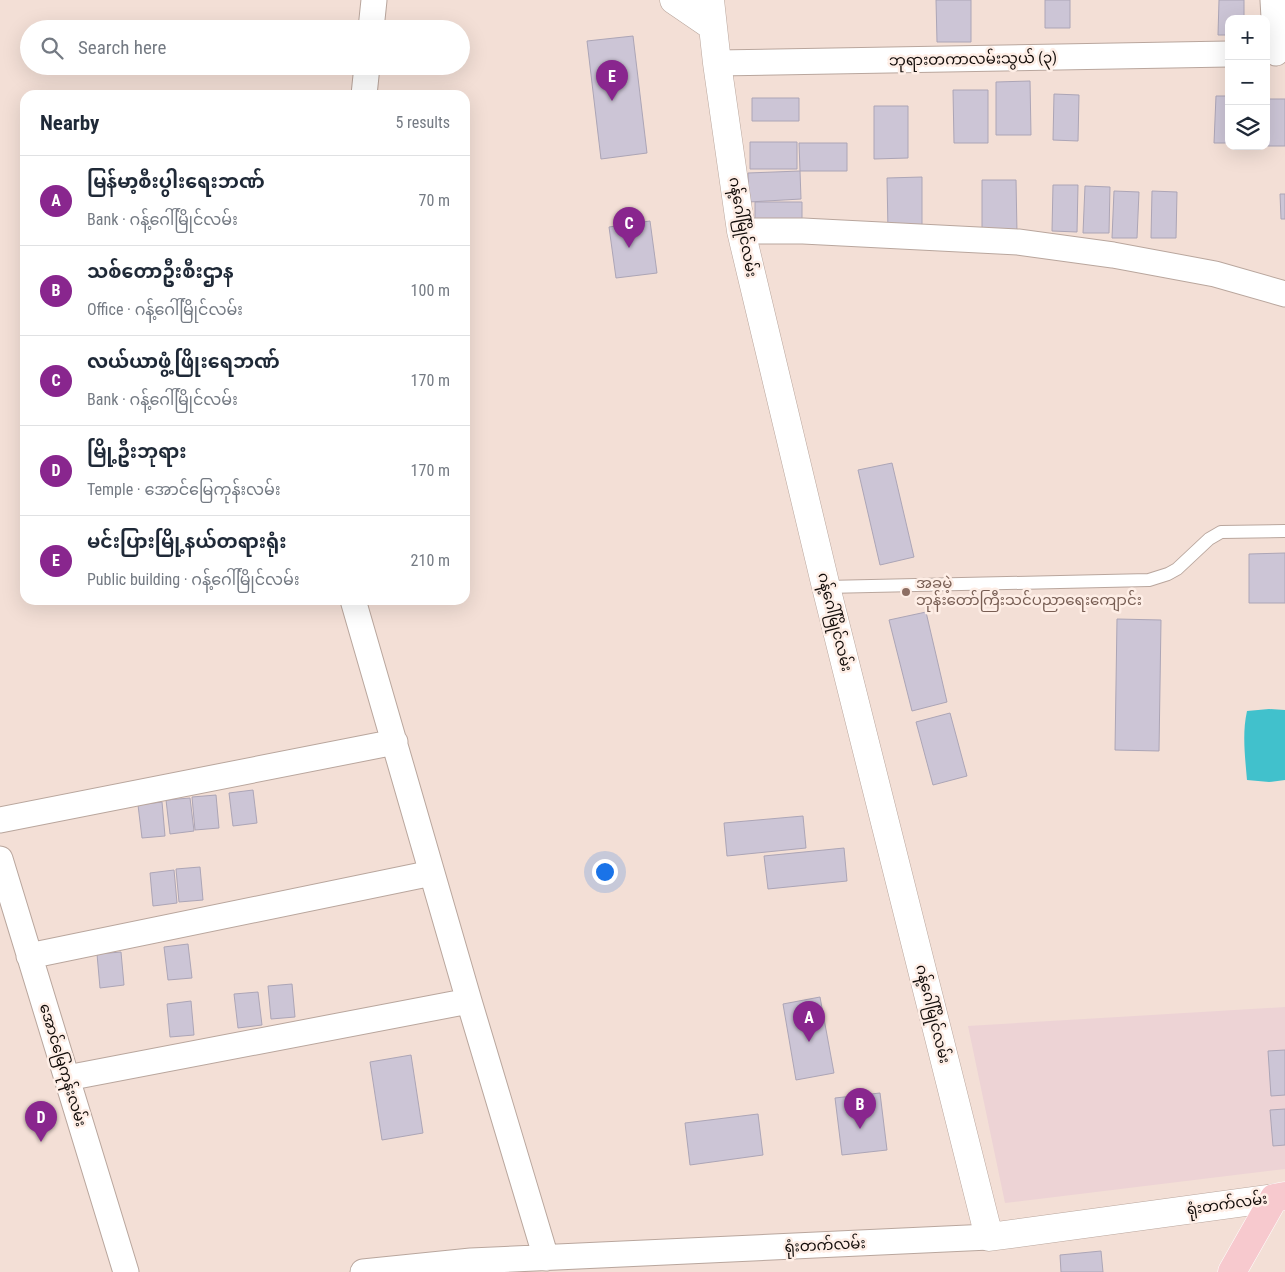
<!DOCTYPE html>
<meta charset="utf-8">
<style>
body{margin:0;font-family:"Roboto Condensed","Noto Sans Myanmar",sans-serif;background:#f2f2f3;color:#1f2937}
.controls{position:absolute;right:15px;top:15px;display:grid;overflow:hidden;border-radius:10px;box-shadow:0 5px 20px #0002}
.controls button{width:45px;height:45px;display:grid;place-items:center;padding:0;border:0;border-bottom:1px solid #e0e1e3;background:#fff;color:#1f2937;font:25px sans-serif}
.you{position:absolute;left:604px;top:871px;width:18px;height:18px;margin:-12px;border:4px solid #fff;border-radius:50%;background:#1a73e8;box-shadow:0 0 0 8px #1a73e833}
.badge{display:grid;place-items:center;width:32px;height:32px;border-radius:50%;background:#89268e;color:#fff;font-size:16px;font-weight:700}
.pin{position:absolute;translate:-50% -41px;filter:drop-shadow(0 1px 2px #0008)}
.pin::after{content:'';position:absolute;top:26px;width:18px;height:15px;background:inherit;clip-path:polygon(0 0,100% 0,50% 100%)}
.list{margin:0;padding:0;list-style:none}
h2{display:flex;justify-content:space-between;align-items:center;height:65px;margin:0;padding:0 20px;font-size:21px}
h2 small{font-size:16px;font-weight:400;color:#747a83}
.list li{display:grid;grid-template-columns:32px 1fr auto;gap:15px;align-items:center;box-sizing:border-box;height:90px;padding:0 20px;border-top:1px solid #e0e1e3}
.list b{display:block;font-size:19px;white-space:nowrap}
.list p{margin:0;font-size:16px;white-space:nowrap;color:#747a83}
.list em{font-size:16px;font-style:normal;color:#747a83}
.icon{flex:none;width:28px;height:28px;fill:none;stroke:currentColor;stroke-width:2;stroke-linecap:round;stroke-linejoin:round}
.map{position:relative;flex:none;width:1285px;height:1272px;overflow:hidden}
.search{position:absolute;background:#fff;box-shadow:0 5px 20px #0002;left:20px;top:20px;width:450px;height:55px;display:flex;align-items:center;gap:12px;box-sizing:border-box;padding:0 18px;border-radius:28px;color:#747a83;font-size:19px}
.panel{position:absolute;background:#fff;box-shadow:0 5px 20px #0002;left:20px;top:90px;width:450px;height:515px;border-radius:15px}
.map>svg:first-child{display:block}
</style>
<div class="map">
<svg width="1285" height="1272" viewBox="0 0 1285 1272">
<rect width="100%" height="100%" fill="#f3dfd6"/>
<!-- commercial -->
<path fill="#edd3d5" d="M 1285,1007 L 1285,1169 L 1005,1203 L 968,1026 Z"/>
<!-- water -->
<path fill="#41c1cc" d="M 1269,709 L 1285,710 L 1285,780 L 1269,782 L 1247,780 C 1245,756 1242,734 1247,711 Z"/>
<!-- building -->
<path fill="#ccc5d6" stroke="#aca5b6" d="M 936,0 L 971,0 L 971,42 L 937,42 Z
M 1045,0 L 1070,0 L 1070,28 L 1045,28 Z
M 1219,0 L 1244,0 L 1244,19 L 1229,19 L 1229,35 L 1218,35 Z
M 633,36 L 647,153 L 601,159 L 587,41 Z
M 1030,81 L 1031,135 L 996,135 L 996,82 Z
M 953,90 L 988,90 L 988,143 L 954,143 Z
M 1054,94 L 1079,95 L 1078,141 L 1053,140 Z
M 1216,96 L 1229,96 L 1229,143 L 1214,143 Z
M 752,98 L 799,98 L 799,121 L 752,121 Z
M 1266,99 L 1285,99 L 1285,146 L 1266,146 Z
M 874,106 L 908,106 L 908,158 L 874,159 Z
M 750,142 L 797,142 L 797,169 L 750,169 Z
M 799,143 L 847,143 L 847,171 L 800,171 Z
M 800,171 L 801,199 L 749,202 L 748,173 Z
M 922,177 L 922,231 L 888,231 L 887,178 Z
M 982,180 L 1016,180 L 1017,233 L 982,233 Z
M 1053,185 L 1078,185 L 1077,232 L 1052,231 Z
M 1085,186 L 1110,187 L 1109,233 L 1083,233 Z
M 1114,191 L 1139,192 L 1137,238 L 1112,238 Z
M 1152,191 L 1177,192 L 1176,238 L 1151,238 Z
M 1280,194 L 1285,194 L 1285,219 L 1281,219 Z
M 755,202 L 802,202 L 802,224 L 755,224 Z
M 650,221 L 657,273 L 616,278 L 609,227 Z
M 892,463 L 914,557 L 880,565 L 858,470 Z
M 1285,553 L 1285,603 L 1249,603 L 1249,554 Z
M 926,612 L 947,702 L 912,711 L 889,620 Z
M 1117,619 L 1161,620 L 1159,751 L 1115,750 Z
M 950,713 L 967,776 L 933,785 L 916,722 Z
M 253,790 L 257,823 L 233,826 L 229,793 Z
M 216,795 L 219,828 L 195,830 L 192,797 Z
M 190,798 L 194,831 L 170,834 L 166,800 Z
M 162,802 L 165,836 L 142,838 L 138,805 Z
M 803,816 L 806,848 L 727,856 L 724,823 Z
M 844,848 L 847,881 L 768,889 L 764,856 Z
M 200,867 L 203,900 L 179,902 L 176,869 Z
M 174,870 L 177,903 L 153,906 L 150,873 Z
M 188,944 L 192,978 L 168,980 L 164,947 Z
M 121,952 L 124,985 L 100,988 L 97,954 Z
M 292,984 L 295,1017 L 271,1019 L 268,986 Z
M 258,992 L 262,1025 L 238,1028 L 234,994 Z
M 820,997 L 834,1073 L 796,1080 L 783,1004 Z
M 191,1001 L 194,1035 L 170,1037 L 167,1004 Z
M 1285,1050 L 1285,1095 L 1271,1096 L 1268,1051 Z
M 411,1055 L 423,1133 L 382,1140 L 370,1062 Z
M 880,1093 L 887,1150 L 842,1155 L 835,1098 Z
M 1285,1109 L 1285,1145 L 1273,1146 L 1270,1110 Z
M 758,1114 L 763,1155 L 690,1165 L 685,1123 Z
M 1101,1251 L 1103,1272 L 1061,1272 L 1060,1255 Z"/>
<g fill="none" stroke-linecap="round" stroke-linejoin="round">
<!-- service casing -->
<g stroke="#b9a69d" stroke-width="14">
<path id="service" d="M 826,587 L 1149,580 L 1168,574 L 1177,569 L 1209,539 L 1221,532 L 1285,531"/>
</g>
<!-- minor casing -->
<g stroke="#b9a69d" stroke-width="27">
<path id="minor" d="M 1273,0 L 1276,53
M 371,29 L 374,0
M 717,63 L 1229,54
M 364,95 L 367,66
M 741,231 L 803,231 L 1018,242 L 1113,255 L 1215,274 L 1285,294
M 353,600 L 469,1001 L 546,1258
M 0,820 L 395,742
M 0,859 L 126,1272
M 29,956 L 432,873
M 67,1078 L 469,1001
M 363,1272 L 471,1261 L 989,1237"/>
</g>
<!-- tertiary casing -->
<g stroke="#b9a69d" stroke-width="29">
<path id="tertiary" d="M 674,0 L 712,26
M 710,0 L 717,63 L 741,231 L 826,587 L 989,1237 L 1274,1198"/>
</g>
<!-- primary casing -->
<g stroke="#fff" stroke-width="29">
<path id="primary" d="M 1232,1272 L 1274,1198 L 1285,1196"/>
</g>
<!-- service -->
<use href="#service" stroke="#fff" stroke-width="12"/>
<!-- minor -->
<use href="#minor" stroke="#fff" stroke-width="25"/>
<!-- tertiary -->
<use href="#tertiary" stroke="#fff" stroke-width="28"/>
<!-- primary -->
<use href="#primary" stroke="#f7c9ce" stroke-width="28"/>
</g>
<!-- markers -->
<circle fill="#8d6e63" stroke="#feeee6" stroke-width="2" cx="906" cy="592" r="5"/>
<g text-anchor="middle" stroke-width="5" stroke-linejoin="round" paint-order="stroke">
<!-- street labels -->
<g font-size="15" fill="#120c09" stroke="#feeee6">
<text transform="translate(973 59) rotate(-1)" y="5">ဘုရားတကာလမ်းသွယ် (၃)</text>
<text transform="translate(743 227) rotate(80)" y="5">ဂန့်ဂေါ်မြိုင်လမ်း</text>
<text transform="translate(835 622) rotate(76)" y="5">ဂန့်ဂေါ်မြိုင်လမ်း</text>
<text transform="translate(933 1014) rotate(76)" y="5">ဂန့်ဂေါ်မြိုင်လမ်း</text>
<text transform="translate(63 1065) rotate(73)" y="5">အောင်မြေကုန်းလမ်း</text>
<text transform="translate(1227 1204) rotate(-8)" y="5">ရုံးတက်လမ်း</text>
<text transform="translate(825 1245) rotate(-3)" y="5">ရုံးတက်လမ်း</text>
</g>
<!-- education labels -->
<g font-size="15" fill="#785e54" stroke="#feeee6" text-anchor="start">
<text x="916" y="588">အခမဲ့<tspan x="916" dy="17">ဘုန်းတော်ကြီးသင်ပညာရေးကျောင်း</tspan></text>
</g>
</g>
</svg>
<div class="controls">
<button>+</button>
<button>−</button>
<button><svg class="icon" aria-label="layers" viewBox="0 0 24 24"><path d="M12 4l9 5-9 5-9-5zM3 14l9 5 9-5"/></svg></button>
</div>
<div class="you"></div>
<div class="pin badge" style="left:809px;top:1042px">A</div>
<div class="pin badge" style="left:860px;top:1129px">B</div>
<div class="pin badge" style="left:629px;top:248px">C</div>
<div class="pin badge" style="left:41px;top:1142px">D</div>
<div class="pin badge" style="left:612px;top:101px">E</div>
<div class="search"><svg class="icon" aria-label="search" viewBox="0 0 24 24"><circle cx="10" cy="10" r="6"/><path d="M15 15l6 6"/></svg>Search here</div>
<section class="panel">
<h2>Nearby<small>5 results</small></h2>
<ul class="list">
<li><span class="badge">A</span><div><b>မြန်မာ့စီးပွါးရေးဘဏ်</b><p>Bank · ဂန့်ဂေါ်မြိုင်လမ်း</p></div><em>70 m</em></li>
<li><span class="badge">B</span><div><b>သစ်တောဦးစီးဌာန</b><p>Office · ဂန့်ဂေါ်မြိုင်လမ်း</p></div><em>100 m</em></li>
<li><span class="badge">C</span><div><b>လယ်ယာဖွံ့ဖြိုးရေဘဏ်</b><p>Bank · ဂန့်ဂေါ်မြိုင်လမ်း</p></div><em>170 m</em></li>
<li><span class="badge">D</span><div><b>မြို့ဦးဘုရား</b><p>Temple · အောင်မြေကုန်းလမ်း</p></div><em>170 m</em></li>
<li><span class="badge">E</span><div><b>မင်းပြားမြို့နယ်တရားရုံး</b><p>Public building · ဂန့်ဂေါ်မြိုင်လမ်း</p></div><em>210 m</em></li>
</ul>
</section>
</div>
